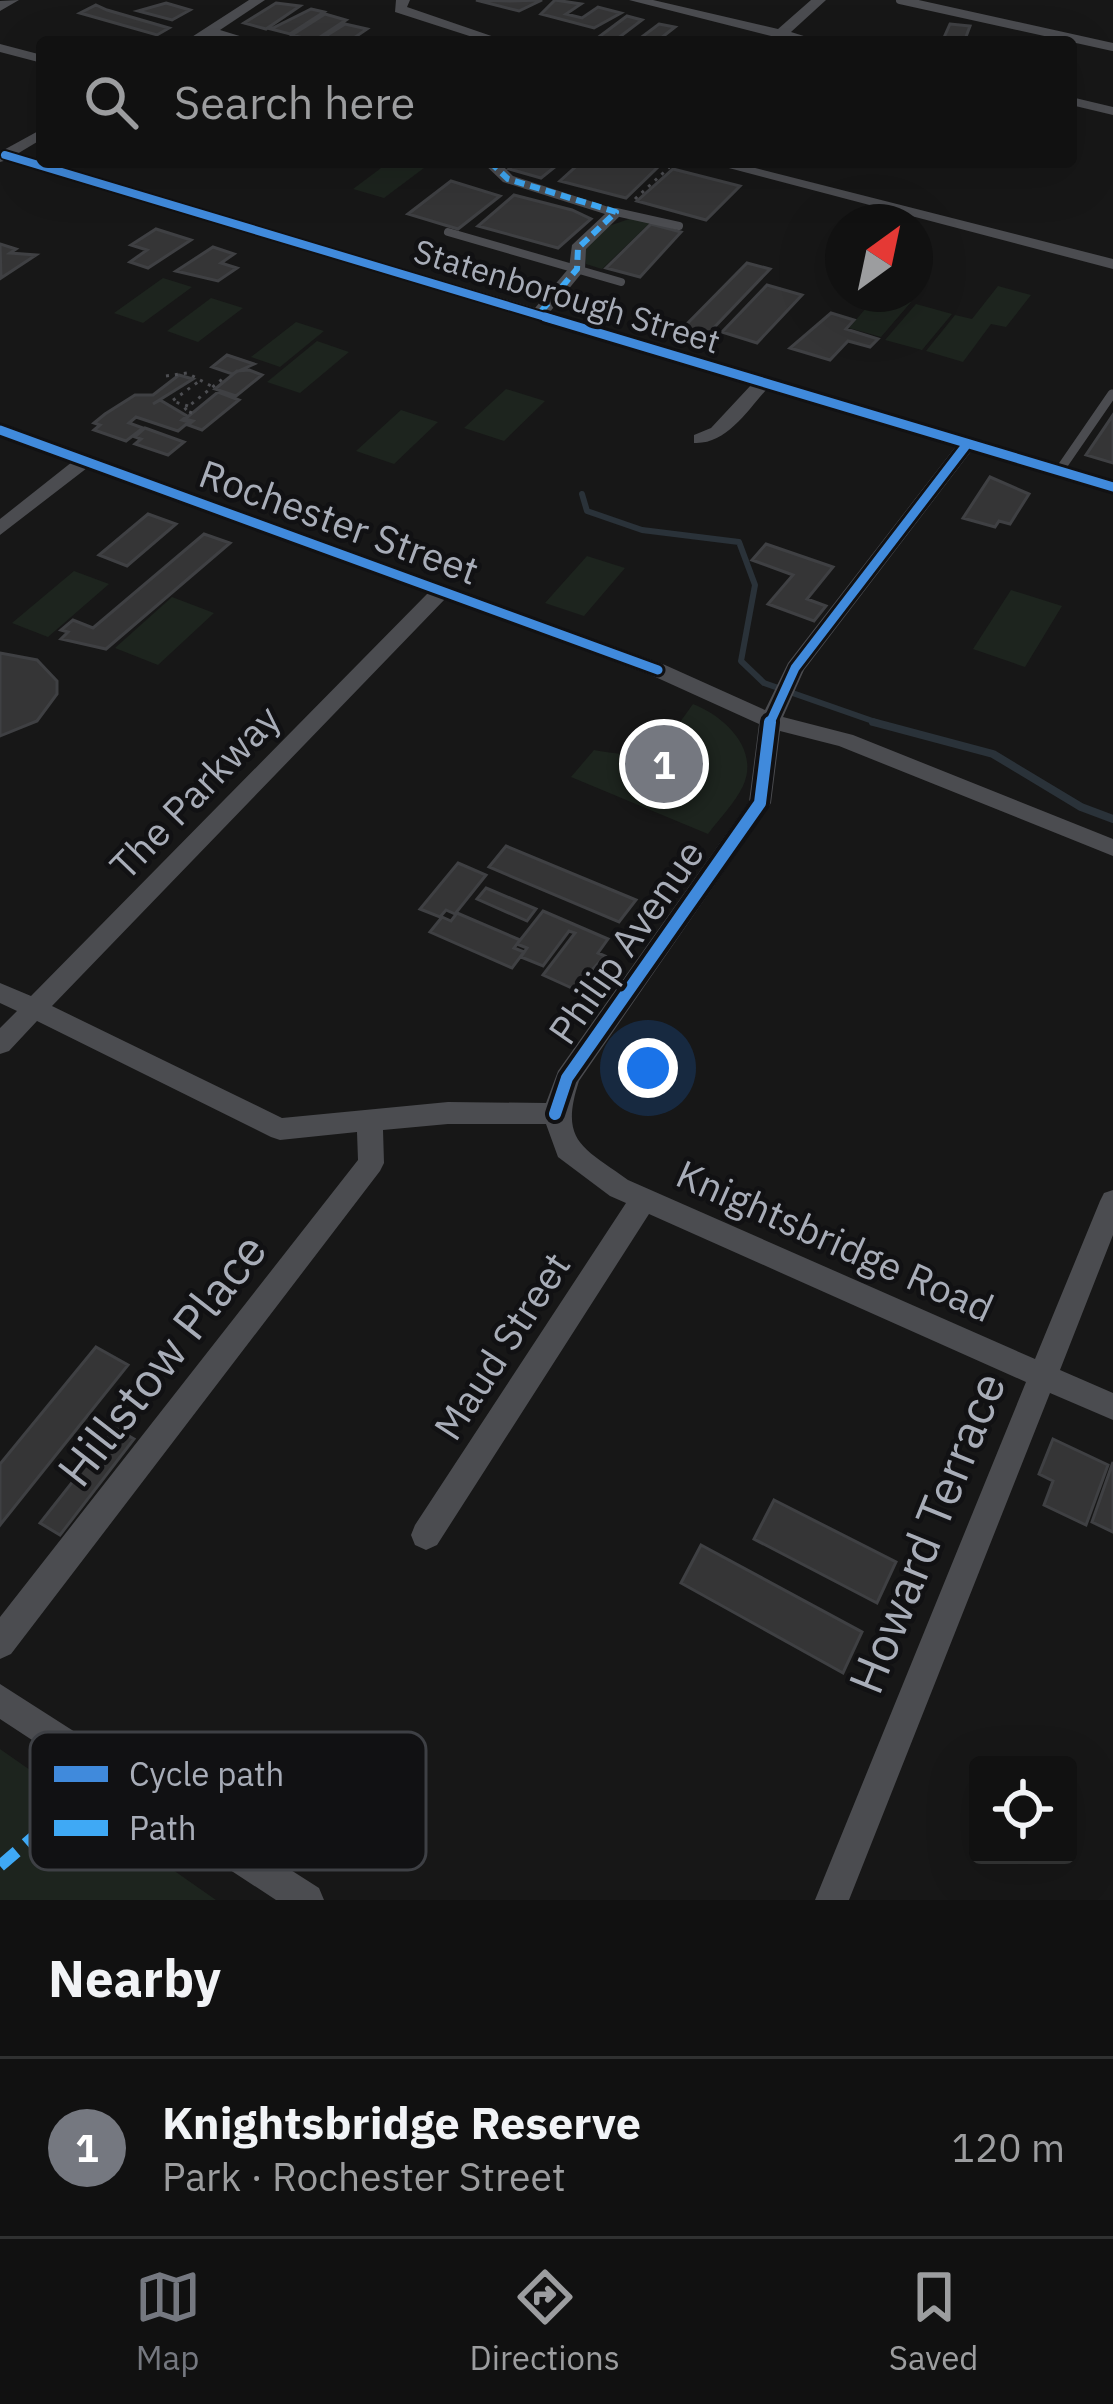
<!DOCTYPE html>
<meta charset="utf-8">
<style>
body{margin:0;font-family:"IBM Plex Sans",sans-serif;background:#1e1f1f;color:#f1f3f6}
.controls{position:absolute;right:36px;bottom:36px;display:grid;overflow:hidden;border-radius:12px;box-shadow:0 12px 48px #0002}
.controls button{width:108px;height:108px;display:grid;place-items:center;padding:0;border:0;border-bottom:3px solid #303131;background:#111;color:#f1f3f6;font:60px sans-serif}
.compass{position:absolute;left:825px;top:204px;width:108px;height:108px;border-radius:50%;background:#111;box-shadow:0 12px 48px #0002;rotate:33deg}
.you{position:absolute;left:648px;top:1068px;width:42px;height:42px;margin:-30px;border:9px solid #fff;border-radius:50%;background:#1a73e8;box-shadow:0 0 0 18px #1a73e833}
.badge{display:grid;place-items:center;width:78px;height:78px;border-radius:50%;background:#757880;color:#fff;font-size:39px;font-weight:700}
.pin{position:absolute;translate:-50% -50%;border:6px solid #fff;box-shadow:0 3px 12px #0006}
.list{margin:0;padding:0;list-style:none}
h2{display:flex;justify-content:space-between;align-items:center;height:156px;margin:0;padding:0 48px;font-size:51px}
h2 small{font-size:39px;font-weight:400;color:#9c9d9f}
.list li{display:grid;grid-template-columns:78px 1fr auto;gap:36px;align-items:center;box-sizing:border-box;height:180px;padding:0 48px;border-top:3px solid #303131}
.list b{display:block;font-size:45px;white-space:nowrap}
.list p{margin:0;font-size:39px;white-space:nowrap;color:#9c9d9f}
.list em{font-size:39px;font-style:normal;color:#9c9d9f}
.icon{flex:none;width:66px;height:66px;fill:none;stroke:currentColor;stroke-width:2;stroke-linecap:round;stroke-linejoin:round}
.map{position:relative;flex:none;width:1113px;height:1900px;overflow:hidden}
.search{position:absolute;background:#111;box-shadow:0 12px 48px #0002;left:36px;right:36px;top:36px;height:132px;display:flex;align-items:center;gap:30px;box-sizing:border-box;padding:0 42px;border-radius:12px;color:#9c9d9f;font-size:45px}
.sheet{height:336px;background:#111}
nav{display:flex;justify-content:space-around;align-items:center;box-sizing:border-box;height:168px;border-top:3px solid #303131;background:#111;font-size:33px;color:#9c9d9f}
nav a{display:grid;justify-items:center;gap:6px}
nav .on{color:#757880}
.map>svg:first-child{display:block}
</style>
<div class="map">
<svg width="1113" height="1900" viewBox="0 0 1113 1900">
<rect width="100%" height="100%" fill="#171717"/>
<!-- green -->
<path fill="#1d241e" d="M 389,162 L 424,168 L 384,198 L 353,189 Z
M 632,218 L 651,222 L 602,269 L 586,264 L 584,249 L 609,226 Z
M 163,278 L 192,287 L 143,323 L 114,313 Z
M 998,286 L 1031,295 L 1006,327 L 991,324 L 963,362 L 926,351 L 955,315 L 972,319 Z
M 878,294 L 911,302 L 881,337 L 849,328 Z
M 211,298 L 243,308 L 198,342 L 167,331 Z
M 916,304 L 952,314 L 922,350 L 885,340 Z
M 296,322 L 324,331 L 280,367 L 251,357 Z
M 317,341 L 349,352 L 300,393 L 267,382 Z
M 506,389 L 545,401 L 504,441 L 464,428 Z
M 401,410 L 438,422 L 394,464 L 356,451 Z
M 587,556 L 625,568 L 584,616 L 545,603 Z
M 74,571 L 109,584 L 48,637 L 12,623 Z
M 1011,590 L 1062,606 L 1025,667 L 973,649 Z
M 172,597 L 214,613 L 158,665 L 115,648 Z
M 693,704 C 724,716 760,749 743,786 C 735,803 719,819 708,834 L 571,777 L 594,750 C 655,761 659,751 693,704 Z
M 0,1749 L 216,1900 L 0,1900 Z"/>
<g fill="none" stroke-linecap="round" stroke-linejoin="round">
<!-- stream-far1 -->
<path stroke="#2a3239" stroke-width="6" d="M 582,494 L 587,511 L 642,530 L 739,542 L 755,585 L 741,661 L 764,683 L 884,725"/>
<!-- stream -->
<path stroke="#2a3239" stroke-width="8" d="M 873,722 L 993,754 L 1081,807 L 1113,819"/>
</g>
<!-- building -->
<path fill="#353536" stroke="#3f4043" stroke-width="3" d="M 476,0 L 510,1 L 542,0 L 519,11 Z
M 555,0 L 581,4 L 566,14 L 582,18 L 598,7 L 621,13 L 594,28 L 541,14 Z
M 166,3 L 190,10 L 172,20 L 138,11 Z
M 276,3 L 300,6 L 266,29 L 244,23 Z
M 96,5 L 107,10 L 169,28 L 157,35 L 80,13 Z
M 311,9 L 324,12 L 290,34 L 271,29 Z
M 325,14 L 346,20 L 314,41 L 292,35 Z
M 627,16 L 642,20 L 613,42 L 592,42 Z
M 345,24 L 367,29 L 348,42 L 318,41 Z
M 659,24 L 675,27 L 656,42 L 635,42 Z
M 950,24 L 970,26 L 964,42 L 942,42 Z
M 510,162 L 561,162 L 541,178 L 509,169 L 516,164 Z
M 581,162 L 647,162 L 660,165 L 626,198 L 560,181 Z
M 673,169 L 740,186 L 706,220 L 637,201 Z
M 451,181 L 500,196 L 458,229 L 408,214 Z
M 514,195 L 572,210 L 591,219 L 558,248 L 478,226 Z
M 651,224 L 681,232 L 640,277 L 606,268 Z
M 156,229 L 191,240 L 148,268 L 130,262 L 147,250 L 131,245 Z
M 0,244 L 16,249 L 10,253 L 36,255 L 1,278 Z
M 213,247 L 234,254 L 221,263 L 237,268 L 218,281 L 176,271 Z
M 747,263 L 770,269 L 703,339 L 679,332 Z
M 767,285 L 802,295 L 757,343 L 722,332 Z
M 831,313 L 854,320 L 846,329 L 878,339 L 870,347 L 848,341 L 830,360 L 790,348 Z
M 227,355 L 254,364 L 232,374 L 212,367 Z
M 249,370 L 262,375 L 236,396 L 215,389 L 237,371 Z
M 179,375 L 193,379 L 153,404 L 160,400 L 187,416 L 182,420 L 189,422 L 178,431 L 136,417 L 129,423 L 143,428 L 126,441 L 94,430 L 100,425 L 94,423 L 105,414 L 135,395 L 153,395 Z
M 218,392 L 239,400 L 202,430 L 188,425 L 193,421 L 185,419 Z
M 1113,415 L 1113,463 L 1086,455 Z
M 145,428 L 184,442 L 168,455 L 135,444 L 141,439 L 135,437 Z
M 990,477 L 1029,494 L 1010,524 L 999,521 L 995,527 L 963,518 Z
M 148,514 L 176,524 L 127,566 L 99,555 Z
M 204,534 L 230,543 L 106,649 L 61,639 L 68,632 L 61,630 L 73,620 L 93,628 Z
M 766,544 L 833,567 L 807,599 L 826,606 L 814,621 L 768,604 L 793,575 L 752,560 Z
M 0,653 L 37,660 L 57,681 L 57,694 L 37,721 L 0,736 Z
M 506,846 L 636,900 L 619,922 L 489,867 Z
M 458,863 L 486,875 L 455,914 L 446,910 L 440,917 L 420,909 Z
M 486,888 L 536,909 L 527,921 L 477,899 Z
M 543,911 L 608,939 L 598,953 L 605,956 L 574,989 L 543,975 L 575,933 L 569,931 L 543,966 L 521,957 L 527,948 L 517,944 Z
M 457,913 L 520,940 L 514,948 L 524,952 L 512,968 L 430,932 L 442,917 L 451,921 Z
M 96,1347 L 128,1365 L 0,1525 L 0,1464 Z
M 115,1428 L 134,1439 L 60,1535 L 40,1523 Z
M 1053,1439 L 1108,1465 L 1086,1525 L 1044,1505 L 1053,1481 L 1039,1474 Z
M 1113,1462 L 1113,1532 L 1092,1522 Z
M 774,1500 L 896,1562 L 877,1603 L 754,1539 Z
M 701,1545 L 862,1632 L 843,1673 L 681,1583 Z"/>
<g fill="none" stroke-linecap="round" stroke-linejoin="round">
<!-- path -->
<path stroke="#4d4e52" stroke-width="3" stroke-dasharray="3 6" stroke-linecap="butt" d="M 635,199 L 675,162
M 166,376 L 187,373 L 213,387
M 188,406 L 172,401 L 198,382
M 192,413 L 184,410 L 225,377"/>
<!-- lane-far1 -->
<path stroke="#4b4c50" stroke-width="8" d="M 900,0 L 1113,47
M 616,212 L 679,226
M 448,232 L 621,282"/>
<!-- lane -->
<path stroke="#4b4c50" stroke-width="9" d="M 1059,471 L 1112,394"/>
<!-- street -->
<path fill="#4b4c50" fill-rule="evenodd" d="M 19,0 L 0,11 L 0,1 Z
M 249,0 L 265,0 L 220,30 L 259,42 L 236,42 L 211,36 L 200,42 L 184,42 Z
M 396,0 L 410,0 L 407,7 L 506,41 L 488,42 L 395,12 Z
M 629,0 L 653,0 L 778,29 L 811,0 L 826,0 L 791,32 L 823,42 L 784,39 L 769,42 L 771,36 Z
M 0,44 L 42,55 L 42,63 L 0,52 Z
M 1071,97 L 1113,107 L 1113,115 L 1071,105 Z
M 42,129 L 42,139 L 17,154 L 535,308 L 569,268 L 572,245 L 605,214 L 503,182 L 482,162 L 499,162 L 513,176 L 624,212 L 586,249 L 585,269 L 549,313 L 1113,481 L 1113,493 L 972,450 L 804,670 L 783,717 L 853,735 L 1113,839 L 1113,856 L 839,746 L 780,731 L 771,803 L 579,1081 C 559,1142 583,1147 628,1180 L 1035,1359 L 1100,1201 L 1104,1193 L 1113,1190 L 1113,1235 L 1060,1370 L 1113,1393 L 1113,1420 L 1050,1393 L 849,1900 L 815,1900 L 1026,1382 L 649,1214 L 437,1545 L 426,1550 L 415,1545 L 411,1535 L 415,1525 L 626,1203 L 610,1196 L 558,1157 L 546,1124 L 448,1124 L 383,1130 L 384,1163 L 380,1171 L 11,1654 L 0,1659 L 0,1617 L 358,1160 L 357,1132 L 280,1140 L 271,1137 L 37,1021 L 9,1051 L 0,1054 L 0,1028 L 17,1011 L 0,1003 L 0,983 L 31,996 L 428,593 L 87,468 L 0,535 L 0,519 L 72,462 L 0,436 L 0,425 L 665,665 L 765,710 L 788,663 L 956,446 L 767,389 C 747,411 726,445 694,443 L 694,435 L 711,428 L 752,384 L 7,160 L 0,162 L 0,152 ZM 445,599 L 651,675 L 759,724 L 749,802 L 558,1071 L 546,1103 L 448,1102 L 282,1118 L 52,1006 Z
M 706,162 L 732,162 L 1113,259 L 1113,269 Z
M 0,1684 L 319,1888 L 324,1900 L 276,1900 L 0,1719 Z"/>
<!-- quiet-far1 -->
<path stroke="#3fa9f5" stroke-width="6" stroke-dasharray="10 6" stroke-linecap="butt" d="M 490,162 L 508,179 L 616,212 L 578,248 L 577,269 L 538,315"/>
<!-- quiet -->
<path stroke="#3fa9f5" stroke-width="12" stroke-dasharray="22 12" stroke-linecap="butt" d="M 0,1866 L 37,1834"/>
<!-- cycleway-far2 casing -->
<g stroke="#111113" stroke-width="12">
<path id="cycleway-far2" d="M 5,155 L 555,320"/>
</g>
<!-- cycleway-far1 casing -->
<g stroke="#111113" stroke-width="15">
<path id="cycleway-far1" d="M 545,317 L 1113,487
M 0,430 L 658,670
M 769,725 L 795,668 L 967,444"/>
</g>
<!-- cycleway casing -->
<g stroke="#111113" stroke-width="20">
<path id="cycleway" d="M 555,1114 L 567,1078 L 760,803 L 770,722"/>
</g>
<!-- cycleway-far2 -->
<use href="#cycleway-far2" stroke="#408adc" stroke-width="8"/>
<!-- cycleway-far1 -->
<use href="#cycleway-far1" stroke="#408adc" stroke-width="9"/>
<!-- cycleway -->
<use href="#cycleway" stroke="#408adc" stroke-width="12"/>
</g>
<g text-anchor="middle" stroke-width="9" stroke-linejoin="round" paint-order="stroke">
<!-- far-street labels -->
<g font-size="33" fill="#a8adb8" stroke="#111113">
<text transform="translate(567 296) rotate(17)" y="12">Statenborough Street</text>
</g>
<!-- street labels -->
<g font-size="39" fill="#a8adb8" stroke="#111113">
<text transform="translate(339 522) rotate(20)" y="14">Rochester Street</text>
<text transform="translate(195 792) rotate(-46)" y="14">The Parkway</text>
<text transform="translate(626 942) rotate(-55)" y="14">Philip Avenue</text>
<text transform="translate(835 1241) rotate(24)" y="14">Knightsbridge Road</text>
<text transform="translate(502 1346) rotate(-57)" y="14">Maud Street</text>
</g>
<!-- near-street labels -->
<g font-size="48" fill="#a8adb8" stroke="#111113">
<text transform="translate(162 1360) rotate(-52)" y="17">Hillstow Place</text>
<text transform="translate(927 1533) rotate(-68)" y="17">Howard Terrace</text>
</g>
</g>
<!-- legend -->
<rect x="30" y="1732" width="396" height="138" rx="18" fill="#111113" stroke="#3e4045" stroke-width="3"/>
<rect x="54" y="1766" width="54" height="16" fill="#408adc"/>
<rect x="54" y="1820" width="54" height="16" fill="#3fa9f5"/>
<g font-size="33" fill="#a8adb8">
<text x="129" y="1786">Cycle path</text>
<text x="129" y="1840">Path</text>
</g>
</svg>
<div class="controls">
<button><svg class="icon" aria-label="locate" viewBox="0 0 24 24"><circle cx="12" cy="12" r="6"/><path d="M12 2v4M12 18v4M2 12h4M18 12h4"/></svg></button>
</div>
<svg class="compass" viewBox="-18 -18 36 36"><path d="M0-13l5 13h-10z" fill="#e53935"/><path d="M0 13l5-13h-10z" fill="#9c9d9f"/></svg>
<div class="you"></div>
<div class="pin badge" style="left:664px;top:764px">1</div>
<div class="search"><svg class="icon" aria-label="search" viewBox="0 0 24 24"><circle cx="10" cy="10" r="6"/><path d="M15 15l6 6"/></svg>Search here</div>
</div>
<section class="sheet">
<h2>Nearby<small></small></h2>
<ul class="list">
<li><span class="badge">1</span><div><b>Knightsbridge Reserve</b><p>Park · Rochester Street</p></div><em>120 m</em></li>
</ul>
</section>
<nav>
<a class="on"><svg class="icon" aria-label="map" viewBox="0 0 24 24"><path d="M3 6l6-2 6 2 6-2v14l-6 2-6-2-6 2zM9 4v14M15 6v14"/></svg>Map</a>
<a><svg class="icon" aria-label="directions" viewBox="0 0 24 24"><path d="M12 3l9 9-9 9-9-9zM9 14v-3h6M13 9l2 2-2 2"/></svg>Directions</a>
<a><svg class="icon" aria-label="saved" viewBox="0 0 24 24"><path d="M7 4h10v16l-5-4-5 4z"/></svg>Saved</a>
</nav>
